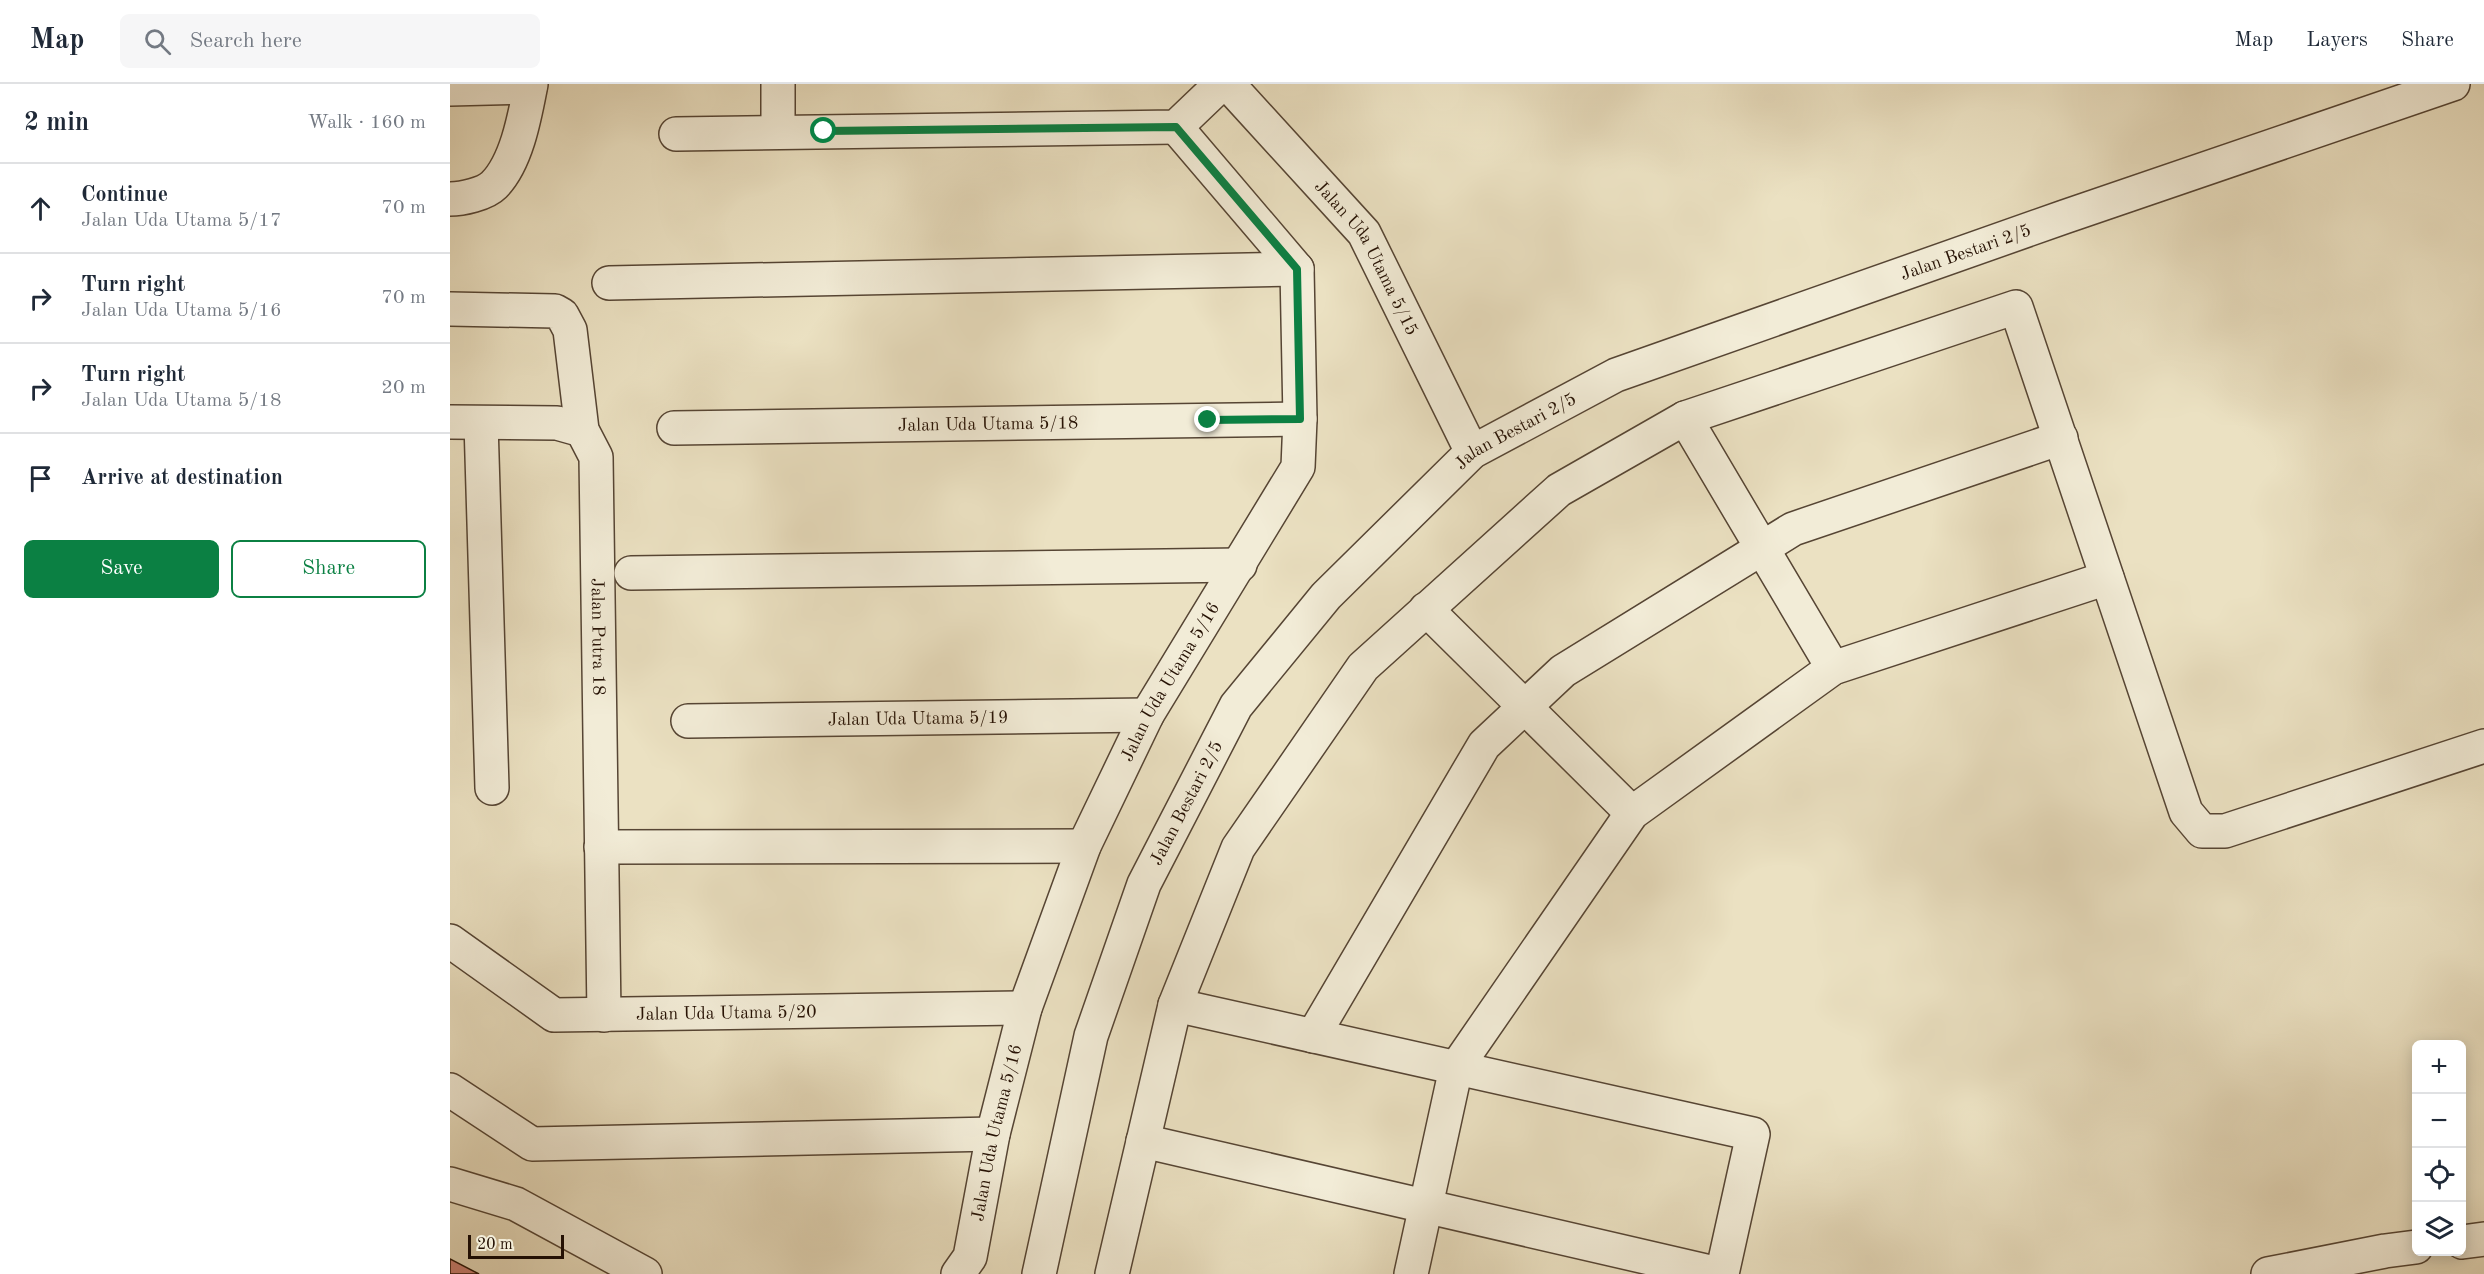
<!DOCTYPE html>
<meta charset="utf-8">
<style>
body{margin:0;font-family:"Old Standard TT",serif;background:#f6f6f7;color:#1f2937}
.controls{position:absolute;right:18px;bottom:18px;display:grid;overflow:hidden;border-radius:9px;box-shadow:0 3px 15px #0003}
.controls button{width:54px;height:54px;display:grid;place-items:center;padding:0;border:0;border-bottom:2px solid #e0e1e3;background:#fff;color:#1f2937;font:30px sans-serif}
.scale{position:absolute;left:18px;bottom:15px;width:96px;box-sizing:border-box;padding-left:6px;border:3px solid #251104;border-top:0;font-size:16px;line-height:21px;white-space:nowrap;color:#251104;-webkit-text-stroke:4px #f2ecd7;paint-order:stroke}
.stop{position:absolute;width:18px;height:18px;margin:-14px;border:4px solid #0b8043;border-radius:50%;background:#fff}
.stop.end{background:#0b8043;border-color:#fff;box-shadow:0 2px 6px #0008}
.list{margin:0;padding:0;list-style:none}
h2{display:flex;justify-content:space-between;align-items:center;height:78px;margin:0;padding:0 24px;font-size:26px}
h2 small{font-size:20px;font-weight:400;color:#747a83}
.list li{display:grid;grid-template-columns:39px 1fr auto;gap:18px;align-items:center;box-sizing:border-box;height:90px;padding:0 24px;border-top:2px solid #e0e1e3}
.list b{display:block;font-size:22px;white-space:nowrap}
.list p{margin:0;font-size:20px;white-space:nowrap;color:#747a83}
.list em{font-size:20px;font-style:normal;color:#747a83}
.actions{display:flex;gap:12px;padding:18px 24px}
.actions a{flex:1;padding:14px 0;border:2px solid #0b8043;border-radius:9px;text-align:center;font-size:21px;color:#0b8043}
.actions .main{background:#0b8043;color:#fff}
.icon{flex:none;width:33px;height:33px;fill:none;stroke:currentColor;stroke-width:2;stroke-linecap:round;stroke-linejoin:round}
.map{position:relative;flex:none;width:2034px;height:1190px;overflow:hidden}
header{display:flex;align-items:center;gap:36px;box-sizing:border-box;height:84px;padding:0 30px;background:#fff;border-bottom:2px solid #e0e1e3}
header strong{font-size:28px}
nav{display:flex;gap:33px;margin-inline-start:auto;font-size:21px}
.search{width:420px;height:54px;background:#f6f6f7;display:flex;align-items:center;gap:15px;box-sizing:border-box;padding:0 21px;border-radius:9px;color:#747a83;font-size:22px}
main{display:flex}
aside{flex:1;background:#fff}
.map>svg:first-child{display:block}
</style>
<header>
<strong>Map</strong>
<div class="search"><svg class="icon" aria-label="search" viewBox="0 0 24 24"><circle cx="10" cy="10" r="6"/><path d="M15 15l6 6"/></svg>Search here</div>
<nav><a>Map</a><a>Layers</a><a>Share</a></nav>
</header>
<main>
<aside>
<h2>2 min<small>Walk · 160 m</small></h2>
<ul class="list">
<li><svg class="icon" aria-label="ahead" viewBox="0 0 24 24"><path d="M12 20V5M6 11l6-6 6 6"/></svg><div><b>Continue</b><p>Jalan Uda Utama 5/17</p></div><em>70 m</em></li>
<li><svg class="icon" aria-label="right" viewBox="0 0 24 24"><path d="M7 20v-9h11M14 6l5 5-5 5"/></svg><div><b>Turn right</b><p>Jalan Uda Utama 5/16</p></div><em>70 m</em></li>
<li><svg class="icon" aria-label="right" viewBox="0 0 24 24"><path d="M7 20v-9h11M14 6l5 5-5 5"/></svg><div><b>Turn right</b><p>Jalan Uda Utama 5/18</p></div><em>20 m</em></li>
<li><svg class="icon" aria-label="arrive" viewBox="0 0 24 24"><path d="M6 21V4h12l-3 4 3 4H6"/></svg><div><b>Arrive at destination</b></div></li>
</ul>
<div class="actions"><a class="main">Save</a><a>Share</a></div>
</aside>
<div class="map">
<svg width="2034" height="1190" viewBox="0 0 2034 1190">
<rect width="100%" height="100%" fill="#ebe1c2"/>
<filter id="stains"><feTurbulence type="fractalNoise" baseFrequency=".00333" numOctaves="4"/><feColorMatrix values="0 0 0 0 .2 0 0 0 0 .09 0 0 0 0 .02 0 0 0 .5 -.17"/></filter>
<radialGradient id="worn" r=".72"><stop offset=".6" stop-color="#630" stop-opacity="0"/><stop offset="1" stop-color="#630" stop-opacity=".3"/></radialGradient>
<!-- building -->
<path fill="#cd8275" stroke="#251104" stroke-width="1.5" d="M 0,1175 L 29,1190 L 0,1190 Z"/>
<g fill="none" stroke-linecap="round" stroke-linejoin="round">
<!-- minor casing -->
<g stroke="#564534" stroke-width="36">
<g id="minor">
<path id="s1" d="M 778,0 L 914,149 L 1022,368"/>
<path d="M 0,5 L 80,3"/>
<path d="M 328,47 L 328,0"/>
<path d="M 226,50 L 726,43 L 771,0"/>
<path d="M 0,115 C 12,115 35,110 44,101 C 67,78 75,31 81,0"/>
<path d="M 159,199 L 847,185"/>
<path id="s2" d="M 0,225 L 105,227 L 112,231 L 120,246 L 132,346 L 146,373 L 154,931"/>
<path d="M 1235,334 L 1383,584"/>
<path d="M 0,338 L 107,339 L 132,346"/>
<path d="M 31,339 L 42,704"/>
<path id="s3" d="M 224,344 L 850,335"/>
<path d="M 181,489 L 790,481"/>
<path d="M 976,525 L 1182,729"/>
<path id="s4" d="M 238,637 L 697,631"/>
<path d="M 151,763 L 634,762"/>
<path id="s5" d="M 0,857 L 104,931 L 575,924"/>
<path d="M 725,921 L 1303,1050 L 1272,1190"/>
<path d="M 863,952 L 1034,661 L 1113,587 L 1343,445 L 1611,354"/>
<path d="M 0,1006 L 82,1060 L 543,1050"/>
<path d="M 693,1057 L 1269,1190"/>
<path d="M 0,1100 L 66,1120 L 195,1190"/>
<path d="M 2012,1158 L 2034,1155"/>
<path id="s6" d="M 508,1190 L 520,1173 L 543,1050 L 575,924 L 634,762 L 697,631 L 848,383 L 850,335 L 847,185 L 726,43"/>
<path id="s7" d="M 589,1190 L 641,952 L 694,800 L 786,622 L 876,512 L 1022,368 L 1166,291 L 1614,133 L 2003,0"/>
<path d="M 662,1190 L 725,921 L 788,764 L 913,583 L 1109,406 L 1235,334 L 1566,223 L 1736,728 L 1752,747 L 1775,747 L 2034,662"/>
<path d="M 961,1190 L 1006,984 L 1182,729 L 1383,584 L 1657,494"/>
<path d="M 1818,1190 L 1935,1167 L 1966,1163"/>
</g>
</g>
<!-- minor -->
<use href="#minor" stroke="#f2ecd7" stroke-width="33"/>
</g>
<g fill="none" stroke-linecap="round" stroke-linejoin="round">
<!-- route -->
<path stroke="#0b8043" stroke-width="8" d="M 374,47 L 726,43 L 847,185 L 850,335 L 758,336"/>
</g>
<g text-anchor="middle" stroke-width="5" stroke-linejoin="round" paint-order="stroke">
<!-- street labels -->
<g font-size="18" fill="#251104" stroke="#f2ecd7">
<text dy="6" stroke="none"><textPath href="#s7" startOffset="1486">Jalan Bestari 2/5</textPath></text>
<text dy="6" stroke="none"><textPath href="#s1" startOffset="224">Jalan Uda Utama 5/15</textPath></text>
<text dy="6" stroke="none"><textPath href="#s3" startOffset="314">Jalan Uda Utama 5/18</textPath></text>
<text dy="6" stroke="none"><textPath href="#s7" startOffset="1000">Jalan Bestari 2/5</textPath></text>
<text dy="6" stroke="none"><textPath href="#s2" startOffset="441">Jalan Putra 18</textPath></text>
<text dy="6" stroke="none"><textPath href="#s6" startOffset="634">Jalan Uda Utama 5/16</textPath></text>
<text dy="6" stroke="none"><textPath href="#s4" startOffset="230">Jalan Uda Utama 5/19</textPath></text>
<text dy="6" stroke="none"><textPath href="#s7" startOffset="496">Jalan Bestari 2/5</textPath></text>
<text dy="6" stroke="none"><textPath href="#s5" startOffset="300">Jalan Uda Utama 5/20</textPath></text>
<text dy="6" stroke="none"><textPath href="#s6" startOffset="148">Jalan Uda Utama 5/16</textPath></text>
</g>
</g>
<rect width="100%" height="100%" filter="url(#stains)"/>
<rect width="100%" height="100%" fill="url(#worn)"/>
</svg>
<div class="controls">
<button>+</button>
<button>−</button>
<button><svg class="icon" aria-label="locate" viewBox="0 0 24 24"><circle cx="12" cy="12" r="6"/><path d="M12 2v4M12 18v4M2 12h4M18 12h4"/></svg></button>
<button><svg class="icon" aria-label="layers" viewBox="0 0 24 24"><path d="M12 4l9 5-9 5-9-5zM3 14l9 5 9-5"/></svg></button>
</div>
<div class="scale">20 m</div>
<div class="stop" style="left:374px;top:47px"></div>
<div class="stop end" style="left:758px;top:336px"></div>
</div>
</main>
